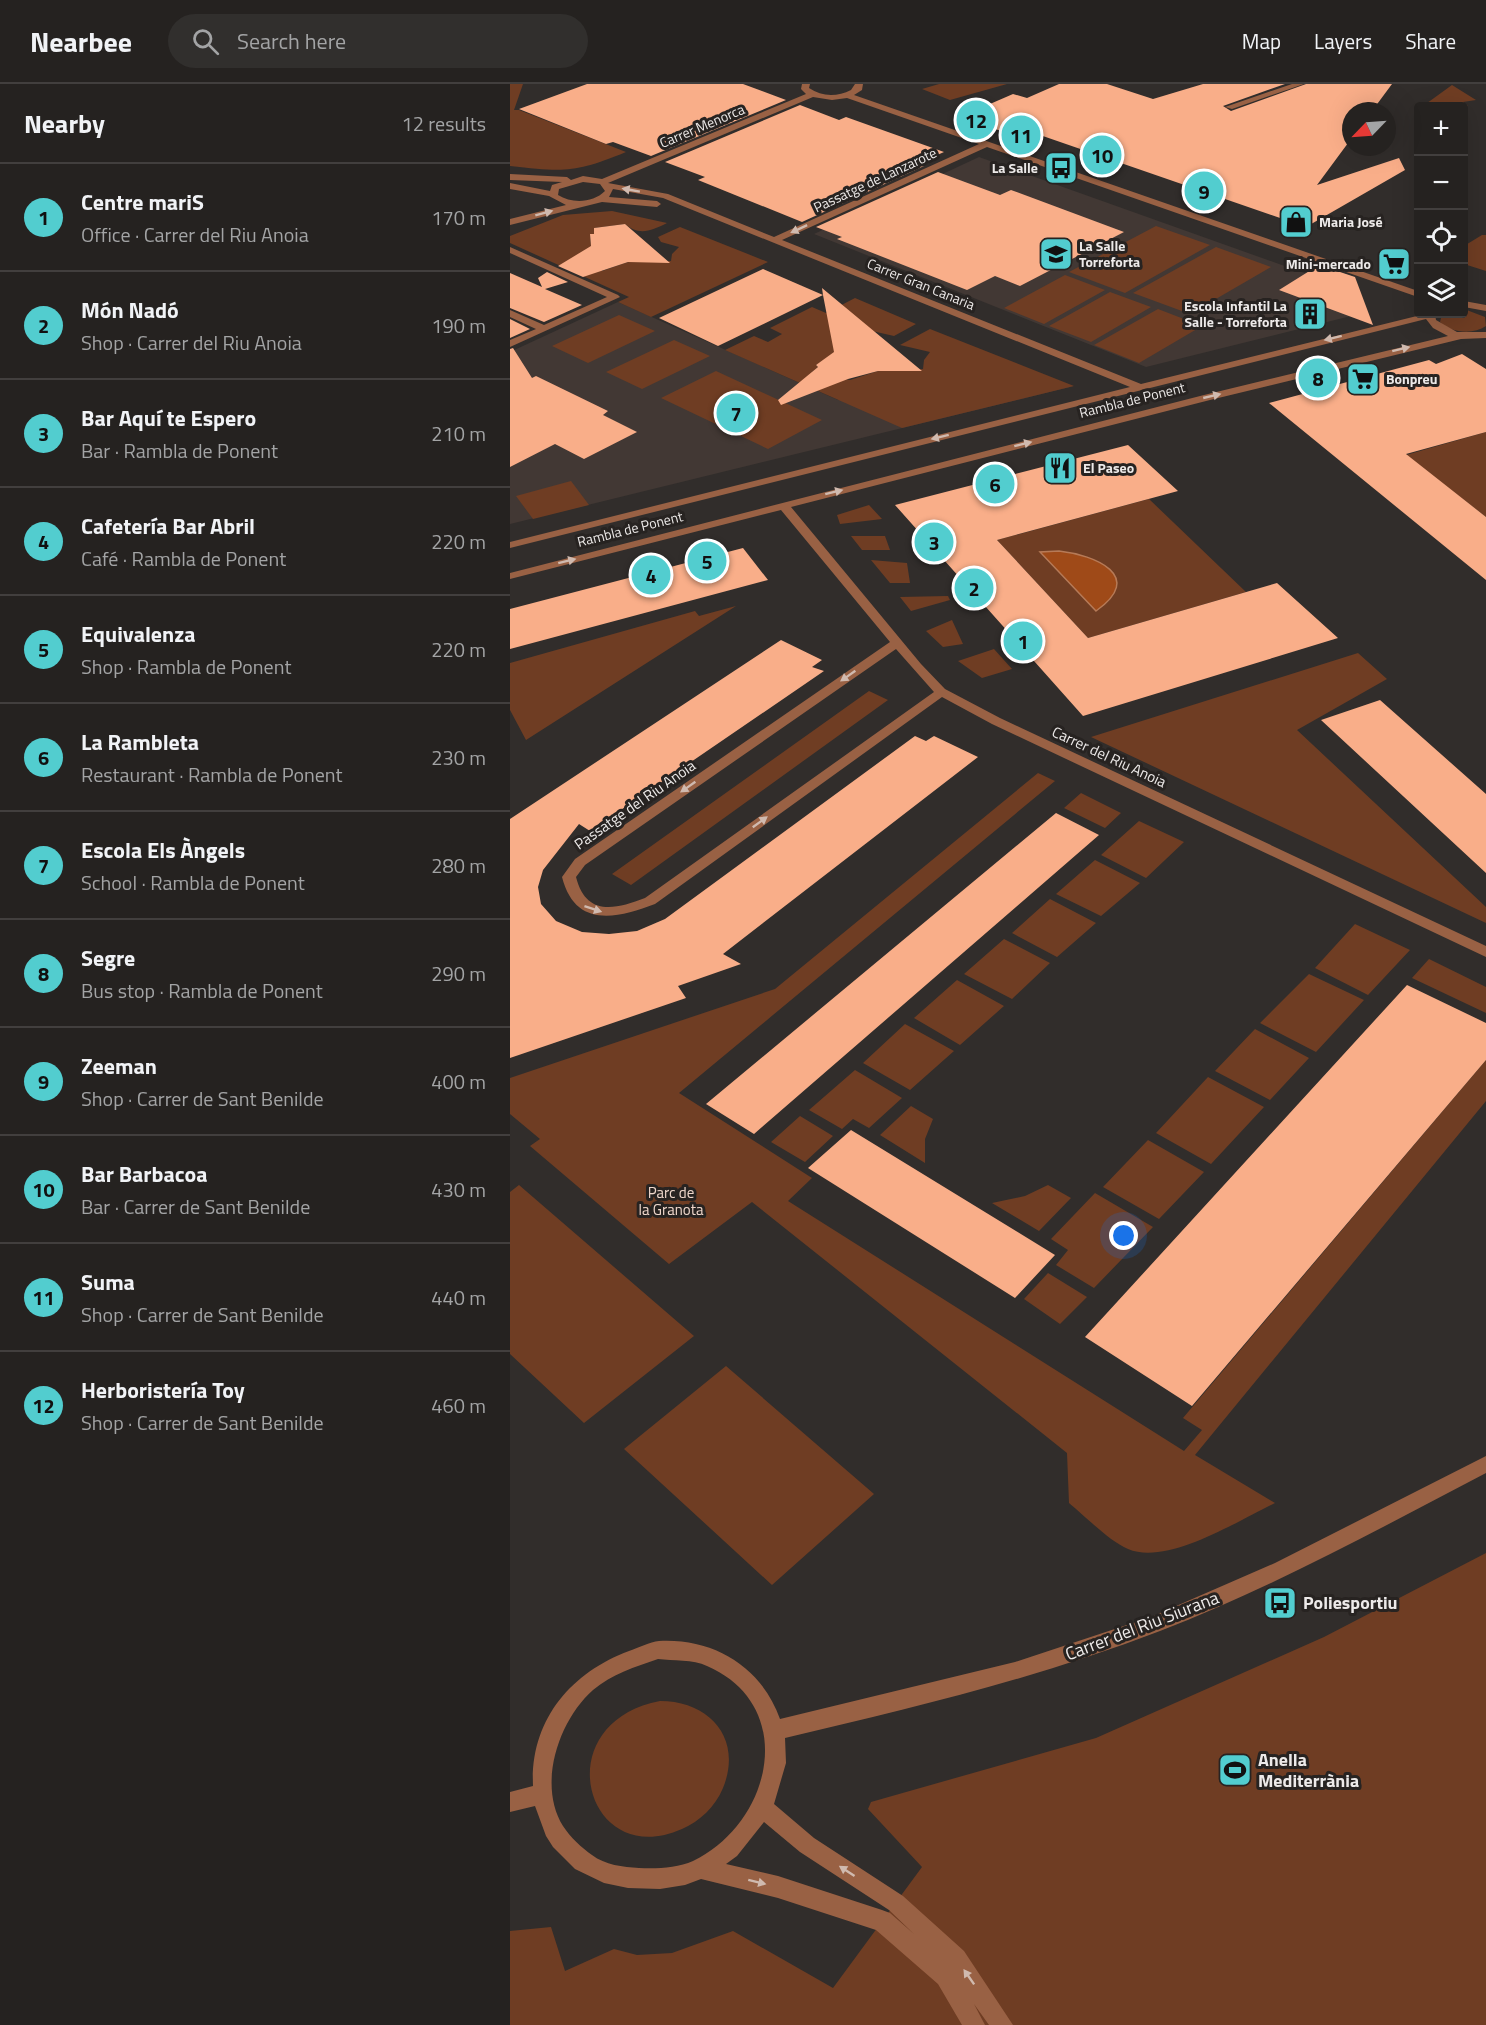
<!DOCTYPE html>
<meta charset="utf-8">
<style>
body{margin:0;font-family:"Titillium Web",sans-serif;background:#312f2d;color:#f1f3f6}
.controls{position:absolute;right:18px;top:18px;display:grid;overflow:hidden;border-radius:6px;box-shadow:0 6px 24px #0002}
.controls button{width:54px;height:54px;display:grid;place-items:center;padding:0;border:0;border-bottom:2px solid #423f3e;background:#252220;color:#f1f3f6;font:30px sans-serif}
.compass{position:absolute;left:832px;top:18px;width:54px;height:54px;border-radius:50%;background:#252220;box-shadow:0 6px 24px #0002;rotate:245deg}
.you{position:absolute;left:614px;top:1152px;width:21px;height:21px;margin:-15px;border:4px solid #fff;border-radius:50%;background:#1a73e8;box-shadow:0 0 0 9px #1a73e833}
.badge{display:grid;place-items:center;width:39px;height:39px;border-radius:50%;background:#52cdcf;color:#111;font-size:20px;font-weight:700}
.pin{position:absolute;translate:-50% -50%;border:3px solid #fff;box-shadow:0 2px 6px #0006}
.list{margin:0;padding:0;list-style:none}
h2{display:flex;justify-content:space-between;align-items:center;height:78px;margin:0;padding:0 24px;font-size:26px}
h2 small{font-size:20px;font-weight:400;color:#a3a4a5}
.list li{display:grid;grid-template-columns:39px 1fr auto;gap:18px;align-items:center;box-sizing:border-box;height:108px;padding:0 24px;border-top:2px solid #423f3e}
.list b{display:block;font-size:22px;white-space:nowrap}
.list p{margin:0;font-size:20px;white-space:nowrap;color:#a3a4a5}
.list em{font-size:20px;font-style:normal;color:#a3a4a5}
.icon{flex:none;width:33px;height:33px;fill:none;stroke:currentColor;stroke-width:2;stroke-linecap:round;stroke-linejoin:round}
.map{position:relative;flex:none;width:976px;height:1941px;overflow:hidden}
header{display:flex;align-items:center;gap:36px;box-sizing:border-box;height:84px;padding:0 30px;background:#252220;border-bottom:2px solid #423f3e}
header strong{font-size:28px}
nav{display:flex;gap:33px;margin-inline-start:auto;font-size:21px}
.search{width:420px;height:54px;background:#312f2d;display:flex;align-items:center;gap:15px;box-sizing:border-box;padding:0 21px;border-radius:33px;color:#a3a4a5;font-size:22px}
main{display:flex}
aside{flex:1;background:#252220}
.map>svg:first-child{display:block}
</style>
<header>
<strong>Nearbee</strong>
<div class="search"><svg class="icon" aria-label="search" viewBox="0 0 24 24"><circle cx="10" cy="10" r="6"/><path d="M15 15l6 6"/></svg>Search here</div>
<nav><a>Map</a><a>Layers</a><a>Share</a></nav>
</header>
<main>
<aside>
<h2>Nearby<small>12 results</small></h2>
<ul class="list">
<li><span class="badge">1</span><div><b>Centre mariS</b><p>Office · Carrer del Riu Anoia</p></div><em>170 m</em></li>
<li><span class="badge">2</span><div><b>Món Nadó</b><p>Shop · Carrer del Riu Anoia</p></div><em>190 m</em></li>
<li><span class="badge">3</span><div><b>Bar Aquí te Espero</b><p>Bar · Rambla de Ponent</p></div><em>210 m</em></li>
<li><span class="badge">4</span><div><b>Cafetería Bar Abril</b><p>Café · Rambla de Ponent</p></div><em>220 m</em></li>
<li><span class="badge">5</span><div><b>Equivalenza</b><p>Shop · Rambla de Ponent</p></div><em>220 m</em></li>
<li><span class="badge">6</span><div><b>La Rambleta</b><p>Restaurant · Rambla de Ponent</p></div><em>230 m</em></li>
<li><span class="badge">7</span><div><b>Escola Els Àngels</b><p>School · Rambla de Ponent</p></div><em>280 m</em></li>
<li><span class="badge">8</span><div><b>Segre</b><p>Bus stop · Rambla de Ponent</p></div><em>290 m</em></li>
<li><span class="badge">9</span><div><b>Zeeman</b><p>Shop · Carrer de Sant Benilde</p></div><em>400 m</em></li>
<li><span class="badge">10</span><div><b>Bar Barbacoa</b><p>Bar · Carrer de Sant Benilde</p></div><em>430 m</em></li>
<li><span class="badge">11</span><div><b>Suma</b><p>Shop · Carrer de Sant Benilde</p></div><em>440 m</em></li>
<li><span class="badge">12</span><div><b>Herboristería Toy</b><p>Shop · Carrer de Sant Benilde</p></div><em>460 m</em></li>
</ul>
</aside>
<div class="map">
<svg width="976" height="1941" viewBox="0 0 976 1941">
<rect width="100%" height="100%" fill="#312d2b"/>
<!-- built -->
<path fill="#423834" d="M 469,73 L 839,205 L 841,232 L 636,283 L 304,150 Z
M 108,218 L 328,316 L 564,302 L 0,440 L 0,268 Z"/>
<!-- green -->
<path fill="#6f3d23" d="M 0,0 L 13,0 L 4,26 L 9,26 L 116,68 C 65,89 55,88 0,82 Z
M 429,0 L 497,0 L 440,16 L 412,5 Z
M 942,1 L 966,16 L 953,18 L 958,22 L 954,23 L 913,22 Z
M 102,127 L 157,139 C 141,147 129,152 115,140 L 84,144 L 84,150 L 80,150 L 81,162 L 92,187 L 118,178 L 161,177 L 162,170 L 169,163 L 151,158 L 148,153 L 170,143 L 258,178 L 141,233 L 108,218 L 119,213 L 0,159 L 0,152 L 53,131 Z
M 646,142 L 700,161 L 615,209 L 559,188 Z
M 972,151 L 976,151 L 976,187 L 954,180 L 954,162 Z
M 706,163 L 761,183 L 680,230 L 623,209 Z
M 555,191 L 595,206 L 534,240 L 494,224 Z
M 600,208 L 641,223 L 581,258 L 539,242 Z
M 345,214 L 406,240 L 384,252 L 362,247 L 306,281 L 308,283 L 302,288 L 340,296 L 368,287 L 413,285 L 414,276 L 420,268 L 390,261 L 420,245 L 564,302 L 392,344 L 215,266 L 244,252 L 258,258 L 272,250 L 260,244 L 302,223 L 316,229 Z
M 648,225 L 692,242 L 629,279 L 584,261 Z
M 954,225 L 975,233 L 976,242 C 963,251 941,249 930,238 L 932,230 L 954,230 Z
M 109,231 L 145,247 L 78,279 L 42,262 Z
M 164,256 L 200,272 L 132,305 L 96,288 Z
M 206,287 L 312,336 L 258,365 L 151,314 Z
M 976,348 L 976,433 L 896,371 Z
M 61,397 L 79,421 L 23,435 L 6,412 Z
M 639,415 L 736,508 L 578,554 L 487,456 Z
M 359,421 L 372,435 L 330,440 L 327,431 Z
M 341,452 L 375,452 L 380,466 L 352,466 Z
M 361,476 L 397,479 L 400,499 L 380,499 Z
M 438,512 L 440,516 L 401,527 L 390,513 Z
M 226,522 L 16,656 L 0,626 L 0,579 L 185,527 L 189,532 Z
M 442,536 L 453,560 L 433,563 L 416,547 Z
M 484,565 L 502,585 L 472,594 L 448,577 Z
M 848,569 L 877,595 L 787,646 L 976,823 L 976,839 L 581,653 Z
M 359,607 L 378,616 L 121,801 L 102,790 Z
M 528,689 L 545,697 L 169,1009 L 302,1094 L 278,1117 L 674,1367 L 692,1346 L 673,1334 L 976,976 L 976,1017 L 685,1371 L 765,1419 C 727,1437 657,1482 618,1465 C 599,1457 575,1432 559,1419 L 557,1369 L 242,1118 L 159,1180 L 20,1062 L 30,1055 L 0,1030 L 0,994 L 265,905 Z
M 571,709 L 611,729 L 595,744 L 554,724 Z
M 629,737 L 674,758 L 636,794 L 591,771 Z
M 585,776 L 630,799 L 591,832 L 546,810 Z
M 540,815 L 586,839 L 547,873 L 502,849 Z
M 845,840 L 900,866 L 858,911 L 805,884 Z
M 494,855 L 540,879 L 502,915 L 454,890 Z
M 919,875 L 976,903 L 976,929 L 902,894 Z
M 799,890 L 854,916 L 806,968 L 750,939 Z
M 447,896 L 494,922 L 450,961 L 404,934 Z
M 395,940 L 444,967 L 400,1006 L 353,979 Z
M 745,945 L 799,974 L 760,1016 L 705,987 Z
M 345,986 L 392,1014 L 359,1044 L 343,1035 L 332,1045 L 299,1026 Z
M 698,993 L 754,1023 L 701,1080 L 646,1049 Z
M 401,1022 L 423,1035 L 415,1055 L 415,1079 L 370,1051 Z
M 290,1032 L 323,1052 L 295,1078 L 261,1058 Z
M 638,1056 L 694,1088 L 649,1135 L 593,1103 Z
M 9,1101 L 184,1252 L 74,1339 L 0,1270 L 0,1108 Z
M 538,1101 L 561,1114 L 529,1147 L 482,1119 L 515,1112 Z
M 585,1109 L 643,1143 L 584,1204 L 546,1181 L 558,1166 L 541,1155 Z
M 538,1189 L 577,1213 L 550,1240 L 514,1215 Z
M 216,1282 L 364,1410 L 262,1501 L 114,1365 Z
M 976,1469 L 976,1941 L 0,1941 L 0,1847 L 41,1843 L 55,1887 L 104,1865 L 127,1871 L 162,1869 L 223,1847 L 323,1904 L 412,1783 L 358,1725 L 361,1718 L 586,1654 L 814,1553 Z
M 150,1617 C 200,1617 233,1655 213,1704 C 205,1723 190,1737 172,1745 C 75,1788 35,1639 150,1617 Z"/>
<!-- water -->
<path fill="#9f4a18" stroke="#b67a57" stroke-width="1.5" d="M 549,467 C 585,471 636,492 586,527 L 530,468 Z"/>
<!-- building -->
<path fill="#f9ae89" d="M 77,0 L 233,0 L 276,16 L 141,72 L 103,58 L 96,60 L 9,25 Z
M 549,0 L 597,0 L 643,15 L 693,0 L 775,0 L 713,22 L 721,27 L 796,0 L 882,0 L 862,27 L 841,27 L 841,55 L 807,101 L 889,74 L 895,86 L 796,143 L 527,50 L 515,55 L 450,33 L 503,10 L 517,14 Z
M 290,21 L 329,36 L 336,33 L 434,68 L 407,80 L 414,82 L 292,138 L 188,96 L 195,93 L 155,78 Z
M 428,88 L 490,111 L 501,106 L 614,148 L 510,202 L 485,192 L 457,206 L 327,155 L 332,153 L 306,143 Z
M 115,140 L 160,179 L 118,178 L 73,193 L 48,182 L 81,162 L 80,150 L 84,150 L 84,144 Z
M 809,181 L 845,193 L 863,241 L 769,206 Z
M 253,185 L 313,211 L 312,204 L 412,287 L 368,287 L 338,295 L 271,321 L 268,316 L 308,283 L 306,281 L 324,268 L 313,211 L 208,262 L 149,234 Z
M 37,188 L 58,198 L 35,205 L 72,221 L 34,238 L 0,224 L 0,189 L 32,203 L 28,194 Z
M 0,235 L 20,245 L 0,254 Z
M 3,264 L 22,294 L 26,292 L 98,327 L 93,331 L 127,348 L 74,375 L 45,360 L 0,383 L 0,265 Z
M 952,270 L 976,285 L 976,348 L 896,370 L 976,433 L 976,496 L 759,319 L 919,276 L 926,280 Z
M 618,361 L 668,407 L 487,456 L 578,554 L 767,499 L 828,554 L 573,632 L 385,421 Z
M 233,464 L 258,496 L 0,565 L 0,525 Z
M 271,556 L 312,576 L 302,583 L 314,587 L 80,747 L 69,740 L 33,786 L 28,803 L 31,820 L 46,837 L 72,848 L 99,850 L 127,847 L 155,835 L 405,652 L 416,657 L 424,652 L 468,673 L 213,870 L 231,880 L 168,902 L 176,914 L 0,974 L 0,735 Z
M 870,616 L 976,710 L 976,789 L 811,636 Z
M 546,729 L 589,751 L 244,1050 L 196,1020 Z
M 897,901 L 976,939 L 976,976 L 682,1322 L 575,1253 Z
M 341,1046 L 545,1171 L 505,1214 L 298,1084 Z"/>
<g fill="none" stroke-linecap="round" stroke-linejoin="round">
<!-- minor -->
<path fill="#996144" fill-rule="evenodd" d="M 292,0 L 300,0 L 299,4 C 312,13 327,13 341,6 L 345,0 L 353,0 L 352,6 L 344,11 L 908,207 L 908,213 L 905,212 L 477,63 L 272,156 L 631,300 L 915,230 L 925,230 L 926,236 L 947,248 L 976,248 L 976,254 L 951,255 L 700,316 L 281,423 L 411,580 L 435,605 L 490,634 L 976,862 L 976,873 L 482,640 L 432,613 L 145,820 C 106,835 65,844 52,793 L 65,775 L 380,558 L 271,426 L 0,495 L 0,489 L 694,311 L 938,252 L 923,244 L 916,235 L 0,464 L 0,458 L 620,303 L 153,114 L 103,105 L 99,113 L 147,117 L 151,120 L 147,123 L 92,118 L 0,141 L 0,135 L 56,121 L 39,112 L 0,105 L 0,99 L 40,107 L 42,101 L 52,98 L 0,96 L 0,90 L 57,93 L 61,96 L 73,92 L 92,95 L 296,10 L 291,5 ZM 303,13 L 322,16 L 337,14 L 469,60 L 264,153 L 158,110 L 98,99 ZM 73,98 L 90,100 L 95,107 C 83,119 62,120 48,111 L 49,105 ZM 386,565 L 424,608 L 135,814 C 104,826 76,832 66,793 L 75,781 Z
M 782,0 L 794,0 L 722,25 L 715,23 Z
M 0,163 L 108,211 L 110,213 L 0,263 L 0,256 L 26,245 L 0,233 L 0,226 L 34,241 L 97,213 L 0,169 Z
M 954,217 L 976,221 L 976,227 L 954,223 Z
M 976,1372 L 976,1389 C 869,1445 763,1503 650,1547 C 528,1594 402,1624 275,1654 L 276,1679 L 264,1720 L 304,1754 L 393,1812 L 454,1867 L 503,1941 L 479,1941 L 464,1920 L 475,1941 L 452,1941 L 428,1900 L 366,1846 L 268,1814 L 191,1795 L 175,1801 L 150,1805 L 118,1804 L 94,1799 L 65,1785 L 43,1763 L 36,1752 L 25,1722 L 0,1728 L 0,1708 L 23,1702 C 20,1637 60,1589 119,1567 C 128,1564 140,1558 149,1557 C 205,1554 252,1584 270,1635 L 505,1578 L 641,1533 L 765,1479 ZM 148,1575 C 163,1577 183,1575 197,1582 C 289,1622 262,1739 183,1777 C 167,1784 146,1785 129,1784 C 113,1783 95,1781 82,1771 C 72,1764 60,1753 53,1742 C 27,1700 49,1636 83,1606 C 102,1590 125,1583 148,1575 ZM 254,1738 L 290,1768 L 379,1826 L 404,1850 L 380,1829 L 372,1826 L 268,1792 L 216,1780 L 227,1772 Z"/>
</g>
<!-- one-way arrows -->
<defs><path id="oneway-solid" d="M-6-.8H1V-3.2L6.5 0L1 3.2V.8H-6Z" transform="scale(1.5)"/></defs>
<g fill="#d0baaf">
<use href="#oneway-solid" transform="translate(121 106) rotate(-170)"/>
<use href="#oneway-solid" transform="translate(34 129) rotate(-15)"/>
<use href="#oneway-solid" transform="translate(289 145) rotate(155)"/>
<use href="#oneway-solid" transform="translate(823 254) rotate(166)"/>
<use href="#oneway-solid" transform="translate(891 265) rotate(-14)"/>
<use href="#oneway-solid" transform="translate(702 312) rotate(-13)"/>
<use href="#oneway-solid" transform="translate(430 353) rotate(166)"/>
<use href="#oneway-solid" transform="translate(513 360) rotate(-14)"/>
<use href="#oneway-solid" transform="translate(324 408) rotate(-14)"/>
<use href="#oneway-solid" transform="translate(57 477) rotate(-14)"/>
<use href="#oneway-solid" transform="translate(338 592) rotate(145)"/>
<use href="#oneway-solid" transform="translate(178 703) rotate(145)"/>
<use href="#oneway-solid" transform="translate(250 738) rotate(-36)"/>
<use href="#oneway-solid" transform="translate(83 825) rotate(18)"/>
<use href="#oneway-solid" transform="translate(337 1787) rotate(-147)"/>
<use href="#oneway-solid" transform="translate(247 1798) rotate(14)"/>
<use href="#oneway-solid" transform="translate(459 1893) rotate(-125)"/>
</g>
<!-- icons -->
<defs>
<g id="bus-square" transform="scale(1.725)"><rect x="-9" y="-9" width="18" height="18" rx="4" fill="#52cdcf" stroke="#272321"/><path d="M-5-6H5V4H4V6H2V4H-2V6H-4V4H-5ZM-3.5-4V0h7V-4ZM-3.5 1.2v1.5H-2V1.2ZM2 1.2v1.5H3.5V1.2Z" fill="#111"/></g>
<g id="shop-square" transform="scale(1.725)"><rect x="-9" y="-9" width="18" height="18" rx="4" fill="#52cdcf" stroke="#272321"/><path d="M-5-2.5h2.3a2.7 3.5 0 0 1 5.4 0H5L5.5 6h-11ZM-1.5-2.5h3a1.5 2.3 0 0 0-3 0Z" fill="#111"/></g>
<g id="school-square" transform="scale(1.725)"><rect x="-9" y="-9" width="18" height="18" rx="4" fill="#52cdcf" stroke="#272321"/><path d="M0-5L7-2L0 1L-7-2ZM-4 1L0 2.5L4 1V4Q0 6-4 4Z" fill="#111"/></g>
<g id="supermarket-square" transform="scale(1.725)"><rect x="-9" y="-9" width="18" height="18" rx="4" fill="#52cdcf" stroke="#272321"/><path d="M-6-5.5h2.5l.6 2H6L4.5 2H-2.5L-4.4-4H-6ZM-1.5 3.2a1.3 1.3 0 1 0 .1 0ZM3 3.2a1.3 1.3 0 1 0 .1 0Z" fill="#111"/></g>
<g id="building-square" transform="scale(1.725)"><rect x="-9" y="-9" width="18" height="18" rx="4" fill="#52cdcf" stroke="#272321"/><path d="M-4-6H4V6H1V3H-1V6H-4ZM-2.5-4.3h1.7v1.8h-1.7ZM.8-4.3h1.7v1.8H.8ZM-2.5-1h1.7V.8h-1.7ZM.8-1h1.7V.8H.8Z" fill="#111"/></g>
<g id="restaurant-square" transform="scale(1.725)"><rect x="-9" y="-9" width="18" height="18" rx="4" fill="#52cdcf" stroke="#272321"/><path d="M-5-6h1v4h1v-4h1v4h1v-4h1v5L-1.5 .5V6h-2V.5L-5-1ZM5-6V6H3V1.5H1.5Q1.5-4 5-6Z" fill="#111"/></g>
<g id="stadium-square" transform="scale(1.725)"><rect x="-9" y="-9" width="18" height="18" rx="4" fill="#52cdcf" stroke="#272321"/><path d="M0-5a6.5 5 0 1 0 0 10a6.5 5 0 1 0 0-10ZM-3.5-1.8h7v3.6h-7Z" fill="#111"/></g>
</defs>
<g fill-rule="evenodd">
<use href="#bus-square" x="551" y="84"/>
<use href="#shop-square" x="786" y="138"/>
<use href="#school-square" x="546" y="170"/>
<use href="#supermarket-square" x="884" y="180"/>
<use href="#building-square" x="800" y="230"/>
<use href="#supermarket-square" x="853" y="295"/>
<use href="#restaurant-square" x="550" y="384"/>
<use href="#bus-square" x="770" y="1519"/>
<use href="#stadium-square" x="725" y="1686"/>
</g>
<g text-anchor="middle" stroke-width="6" stroke-linejoin="round" paint-order="stroke">
<!-- far-street labels -->
<g font-size="14" fill="#edeae9" stroke="#272321">
<text transform="translate(192 42) rotate(-23)" y="5">Carrer Menorca</text>
<text transform="translate(365 96) rotate(-25)" y="5">Passatge de Lanzarote</text>
<text transform="translate(411 200) rotate(22)" y="5">Carrer Gran Canaria</text>
<text transform="translate(622 316) rotate(-14)" y="5">Rambla de Ponent</text>
<text transform="translate(120 445) rotate(-14)" y="5">Rambla de Ponent</text>
</g>
<!-- far-poi labels -->
<g font-size="14" font-weight="bold" fill="#edeae9" stroke="#272321" text-anchor="start">
<text x="528" y="89" text-anchor="end">La Salle</text>
<text x="809" y="143">Maria José</text>
<text x="569" y="167">La Salle<tspan x="569" dy="16">Torreforta</tspan></text>
<text x="861" y="185" text-anchor="end">Mini-mercado</text>
<text x="777" y="227" text-anchor="end">Escola Infantil La<tspan x="777" dy="16">Salle - Torreforta</tspan></text>
<text x="876" y="300">Bonpreu</text>
<text x="573" y="389">El Paseo</text>
</g>
<!-- street labels -->
<g font-size="15" fill="#edeae9" stroke="#272321">
<text transform="translate(599 673) rotate(25)" y="5">Carrer del Riu Anoia</text>
<text transform="translate(125 721) rotate(-35)" y="5">Passatge del Riu Anoia</text>
</g>
<!-- park labels -->
<g font-size="15" fill="#efd7cb" stroke="#272321">
<text x="161" y="1114">Parc de<tspan x="161" dy="17">la Granota</tspan></text>
</g>
<!-- near-poi labels -->
<g font-size="18" font-weight="bold" fill="#edeae9" stroke="#272321" text-anchor="start">
<text x="793" y="1525">Poliesportiu</text>
<text x="748" y="1682">Anella<tspan x="748" dy="21">Mediterrània</tspan></text>
</g>
<!-- near-street labels -->
<g font-size="18" fill="#edeae9" stroke="#272321">
<text transform="translate(632 1542) rotate(-21)" y="6">Carrer del Riu Siurana</text>
</g>
</g>
</svg>
<div class="controls">
<button>+</button>
<button>−</button>
<button><svg class="icon" aria-label="locate" viewBox="0 0 24 24"><circle cx="12" cy="12" r="6"/><path d="M12 2v4M12 18v4M2 12h4M18 12h4"/></svg></button>
<button><svg class="icon" aria-label="layers" viewBox="0 0 24 24"><path d="M12 4l9 5-9 5-9-5zM3 14l9 5 9-5"/></svg></button>
</div>
<svg class="compass" viewBox="-18 -18 36 36"><path d="M0-13l5 13h-10z" fill="#e53935"/><path d="M0 13l5-13h-10z" fill="#a3a4a5"/></svg>
<div class="you"></div>
<div class="pin badge" style="left:513px;top:557px">1</div>
<div class="pin badge" style="left:464px;top:504px">2</div>
<div class="pin badge" style="left:424px;top:458px">3</div>
<div class="pin badge" style="left:141px;top:491px">4</div>
<div class="pin badge" style="left:197px;top:477px">5</div>
<div class="pin badge" style="left:485px;top:400px">6</div>
<div class="pin badge" style="left:226px;top:329px">7</div>
<div class="pin badge" style="left:808px;top:294px">8</div>
<div class="pin badge" style="left:694px;top:107px">9</div>
<div class="pin badge" style="left:592px;top:71px">10</div>
<div class="pin badge" style="left:511px;top:51px">11</div>
<div class="pin badge" style="left:466px;top:36px">12</div>
</div>
</main>
